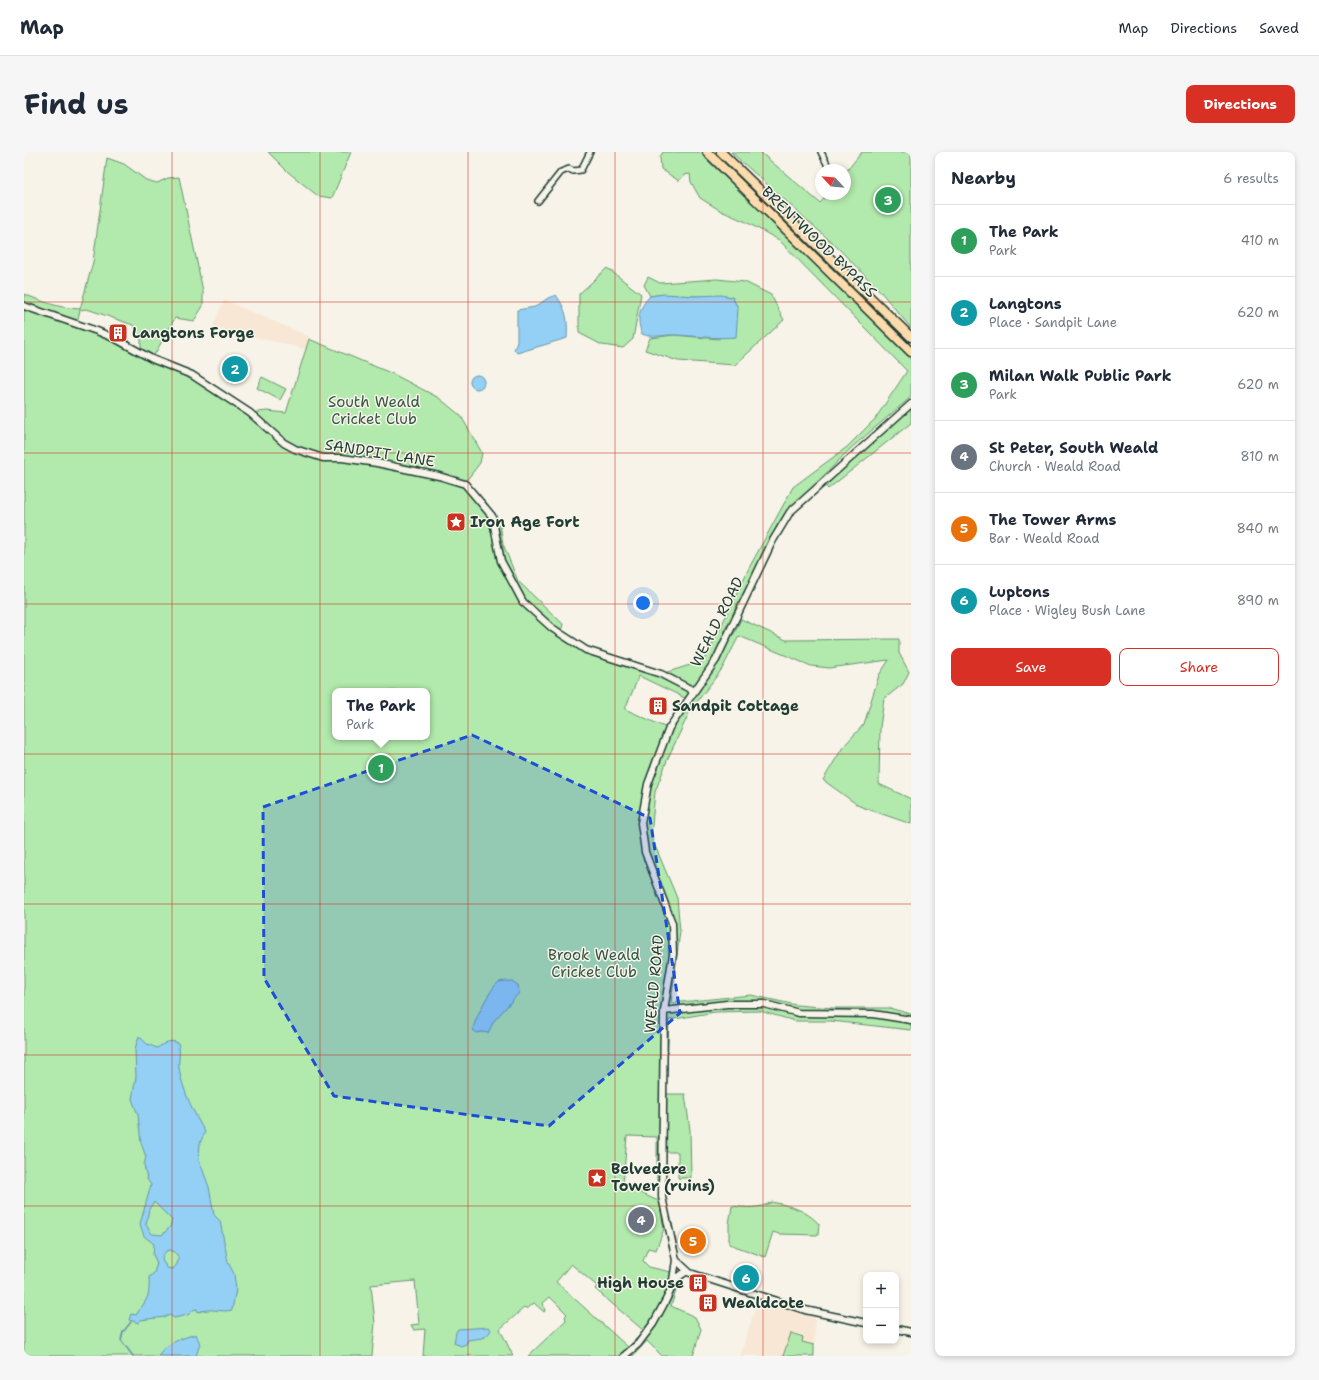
<!DOCTYPE html>
<meta charset="utf-8">
<style>
body{margin:0;font-family:"Shantell Sans",sans-serif;background:#f6f6f7;color:#1f2937}
.controls{position:absolute;right:12px;bottom:12px;display:grid;overflow:hidden;border-radius:8px;box-shadow:0 2px 6px #0003}
.controls button{width:36px;height:36px;display:grid;place-items:center;padding:0;border:0;border-bottom:1px solid #e0e1e3;background:#fff;color:#1f2937;font:20px sans-serif}
.compass{position:absolute;left:791px;top:12px;width:36px;height:36px;border-radius:50%;background:#fff;box-shadow:0 2px 6px #0003;rotate:296deg}
.you{position:absolute;left:619px;top:451px;width:14px;height:14px;margin:-10px;border:3px solid #fff;border-radius:50%;background:#1a73e8;box-shadow:0 0 0 6px #1a73e833}
.badge{display:grid;place-items:center;width:26px;height:26px;border-radius:50%;background:#d93025;color:#fff;font-size:13px;font-weight:700}
.pin{position:absolute;translate:-50% -50%;border:2px solid #fff;box-shadow:0 1px 4px #0006}
.popup{position:absolute;left:308px;top:536px;width:98px;height:52px;box-sizing:border-box;display:grid;place-content:center;border-radius:8px;background:#fff;filter:drop-shadow(0 1px 3px #0005);font-size:13px;white-space:nowrap;color:#747a83}
.popup b{font-size:15px;color:#1f2937}
.popup::after{content:'';position:absolute;left:50%;top:100%;margin-left:-8px;border:8px solid transparent;border-top-color:#fff}
.list{margin:0;padding:0;list-style:none}
h2{display:flex;justify-content:space-between;align-items:center;height:52px;margin:0;padding:0 16px;font-size:17px}
h2 small{font-size:13px;font-weight:400;color:#747a83}
.list li{display:grid;grid-template-columns:26px 1fr auto;gap:12px;align-items:center;box-sizing:border-box;height:72px;padding:0 16px;border-top:1px solid #e0e1e3}
.list b{display:block;font-size:15px;white-space:nowrap}
.list p{margin:0;font-size:13px;white-space:nowrap;color:#747a83}
.list em{font-size:13px;font-style:normal;color:#747a83}
.actions{display:flex;gap:8px;padding:12px 16px}
.actions a{flex:1;padding:9px 0;border:1px solid #d93025;border-radius:8px;text-align:center;font-size:14px;color:#d93025}
.actions .main{background:#d93025;color:#fff}
.map{position:relative;flex:none;width:887px;height:1204px;overflow:hidden;border-radius:8px}
header{display:flex;align-items:center;gap:24px;box-sizing:border-box;height:56px;padding:0 20px;background:#fff;border-bottom:1px solid #e0e1e3}
header strong{font-size:19px}
nav{display:flex;gap:22px;margin-inline-start:auto;font-size:14px}
.intro{display:flex;align-items:center;justify-content:space-between;box-sizing:border-box;height:96px;padding:0 24px}
h1{margin:0;font-size:28px}
.button{padding:10px 18px;border-radius:8px;background:#d93025;color:#fff;font-size:14px;font-weight:700}
main{display:flex;gap:24px;padding:0 24px}
aside{flex:1;background:#fff;border-radius:8px;box-shadow:0 2px 6px #0003}
.map>svg:first-child{display:block}
</style>
<header>
<strong>Map</strong>
<nav><a>Map</a><a>Directions</a><a>Saved</a></nav>
</header>
<div class="intro"><h1>Find us</h1><a class="button">Directions</a></div>
<main>
<div class="map">
<svg width="887" height="1204" viewBox="0 0 887 1204">
<rect width="100%" height="100%" fill="#f7f3e8"/>
<filter id="ink" filterUnits="userSpaceOnUse"><feTurbulence type="fractalNoise" baseFrequency=".025" numOctaves="2"/><feDisplacementMap in="SourceGraphic" scale="8" xChannelSelector="R" yChannelSelector="G"/><feConvolveMatrix kernelMatrix="1 2 1 2 8 2 1 2 1" color-interpolation-filters="sRGB"/></filter>
<g filter="url(#ink)">
<!-- built -->
<path fill="#f8e7d5" d="M 200,148 L 286,185 L 281,197 L 189,175 Z
M 735,1144 L 791,1163 L 790,1204 L 716,1204 Z"/>
<!-- green -->
<path fill="#b2e9ac" stroke="#689370" fill-rule="evenodd" d="M 244,0 L 327,0 L 308,46 L 294,44 L 264,20 Z
M 639,0 L 675,0 L 887,204 L 887,245 L 826,297 L 762,362 L 739,403 L 700,479 L 710,482 L 717,467 L 762,488 L 875,487 L 875,501 L 885,520 L 879,532 L 860,547 L 856,575 L 855,632 L 887,647 L 887,672 L 835,654 L 799,628 L 819,595 L 840,572 L 855,523 L 865,508 L 805,516 L 787,514 L 715,484 L 698,517 L 666,559 L 644,606 L 631,640 L 627,684 L 653,746 L 656,779 L 647,851 L 727,843 L 772,853 L 809,856 L 865,856 L 887,862 L 887,878 L 807,869 L 771,869 L 736,859 L 691,860 L 645,868 L 642,942 L 661,942 L 666,978 L 667,1026 L 654,1026 L 654,1000 L 638,1000 L 638,1032 L 633,1029 L 633,985 L 603,984 L 599,1033 L 632,1048 L 635,1048 L 640,1077 L 632,1098 L 624,1096 L 619,1109 L 625,1115 L 647,1120 L 656,1127 L 647,1154 L 671,1165 L 677,1177 L 669,1204 L 638,1204 L 623,1189 L 609,1204 L 504,1204 L 542,1168 L 541,1164 L 543,1162 L 526,1145 L 519,1151 L 521,1159 L 520,1160 L 510,1151 L 503,1157 L 501,1155 L 476,1177 L 489,1204 L 399,1204 L 401,1177 L 390,1178 L 387,1173 L 395,1172 L 391,1129 L 347,1133 L 351,1171 L 348,1204 L 0,1204 L 0,142 C 19,150 35,156 56,157 L 69,110 L 83,6 L 100,12 L 122,28 L 133,31 L 144,26 L 155,25 L 179,139 L 179,154 L 170,169 L 151,166 L 128,207 L 168,223 L 226,261 L 243,259 L 262,261 L 285,187 L 369,222 L 415,246 L 437,264 L 458,301 L 456,311 L 442,329 L 453,342 L 462,350 L 476,371 L 479,392 L 494,429 L 539,472 L 537,481 L 562,498 L 637,522 L 679,509 L 690,489 L 725,416 L 769,335 L 823,295 L 851,267 L 883,219 L 755,88 L 722,70 L 697,59 L 676,46 L 667,30 L 666,22 L 660,23 L 655,29 L 637,17 L 636,5 ZM 63,157 L 109,173 L 117,188 L 117,201 L 53,171 L 56,158 ZM 615,524 L 663,547 L 645,577 L 601,557 ZM 311,539 L 403,539 L 403,585 L 311,585 ZM 547,1112 L 573,1134 L 571,1137 L 620,1179 L 604,1195 L 532,1130 Z
M 707,0 L 736,0 L 796,51 L 804,42 L 821,42 L 821,21 L 838,0 L 887,0 L 887,176 L 856,139 L 813,95 Z
M 583,116 L 617,142 L 609,187 L 599,196 L 578,193 L 555,181 L 555,142 Z
M 624,125 L 636,131 L 693,127 L 721,130 L 747,143 L 760,168 L 711,213 L 654,209 L 621,198 L 626,186 L 650,183 L 695,187 L 714,156 L 708,145 C 695,142 683,145 670,144 C 654,144 641,141 626,144 L 620,133 Z
M 238,225 L 262,237 L 256,248 L 233,236 Z
M 887,257 L 887,271 L 804,337 L 801,333 L 825,310 Z
M 748,1050 C 767,1054 782,1058 795,1072 L 794,1083 L 755,1082 L 749,1080 L 741,1105 L 705,1092 L 705,1072 L 708,1054 C 723,1056 735,1057 748,1050 Z
M 767,1181 L 779,1185 L 778,1190 L 790,1193 L 790,1204 L 759,1204 Z"/>
<!-- water -->
<path fill="#94d0f5" stroke="#6595a8" fill-rule="evenodd" d="M 640,142 L 671,144 L 697,143 L 708,145 L 714,156 L 712,185 C 691,187 673,184 652,183 C 639,182 630,187 618,182 C 612,168 615,155 626,144 Z
M 532,143 C 543,158 544,169 543,186 L 493,201 L 490,198 L 493,190 L 493,158 L 511,155 L 524,146 Z
M446 230a7 7 0 1 1 14 0a7 7 0 1 1-14 0Z
M 488,829 L 494,833 L 495,841 L 470,869 L 464,881 L 457,880 L 453,881 L 449,878 C 449,870 468,833 475,830 C 478,829 484,829 488,829 Z
M 115,884 L 123,892 L 133,896 C 141,891 146,887 154,891 C 157,900 154,908 155,916 C 158,937 170,962 181,980 L 176,991 L 175,1008 L 185,1035 L 190,1063 L 196,1069 L 204,1110 L 210,1122 L 212,1137 L 208,1158 C 196,1161 188,1155 174,1160 L 173,1157 L 169,1158 L 164,1163 L 150,1166 L 146,1163 L 141,1165 L 116,1168 L 115,1171 L 105,1168 L 107,1162 L 112,1163 C 123,1146 126,1147 125,1125 L 130,1121 L 133,1111 L 129,1103 L 130,1092 L 120,1084 L 116,1072 L 127,1033 L 123,1027 L 120,1013 L 122,1005 L 117,991 L 114,963 L 108,947 L 112,925 L 111,897 ZM 130,1050 L 148,1068 L 146,1075 L 138,1083 L 128,1082 L 122,1073 L 125,1057 ZM 146,1098 L 151,1100 L 155,1106 L 153,1112 L 149,1117 L 143,1116 L 138,1108 C 139,1103 140,1099 146,1098 Z
M 465,1175 L 467,1178 C 462,1188 454,1186 444,1188 L 442,1192 L 437,1194 L 430,1191 L 432,1180 L 434,1177 Z
M 172,1182 L 176,1192 L 172,1204 L 134,1204 C 141,1191 159,1186 172,1182 Z"/>
<g fill="none" stroke-linecap="round" stroke-linejoin="round">
<!-- stream -->
<path stroke="#6595a8" stroke-width="1.5" d="M 107,1170 L 99,1180 L 97,1188 L 109,1204"/>
<!-- minor casing -->
<g stroke="#1f3d34" stroke-width="8">
<path id="minor" d="M 797,0 L 806,18
M 514,49 L 537,20 L 545,17 L 549,19 L 557,18 L 566,0"/>
</g>
<!-- tertiary casing -->
<g stroke="#1f3d34" stroke-width="9">
<path id="tertiary" d="M 0,154 L 73,179 L 92,187 L 128,207 L 168,223 L 226,261 L 260,291 L 271,297 L 299,306 L 318,306 L 353,311 L 415,324 L 441,332 L 468,364 L 477,409 L 499,450 L 528,476 L 562,498 L 637,522 L 670,539
M 640,859 L 703,852 L 740,852 L 775,861 L 849,862 L 887,868
M 652,1108 L 666,1121 L 781,1158 L 842,1171
M 650,1128 L 663,1119
M 872,1177 L 887,1180
M 600,1204 L 614,1192 L 629,1172 L 642,1148 L 648,1135 L 652,1108 L 638,1045 L 640,859 L 649,802 L 648,771 L 621,700 L 617,671 L 624,632 L 645,576 L 692,508 L 748,390 L 766,360 L 887,252"/>
</g>
<!-- trunk casing -->
<g stroke="#1f3d34" stroke-width="11">
<path id="trunk" d="M 683,0 L 887,200
M 697,0 L 887,185"/>
</g>
<!-- minor -->
<use href="#minor" stroke="#f7f3e8" stroke-width="5"/>
<!-- tertiary -->
<use href="#tertiary" stroke="#f7f3e8" stroke-width="6"/>
<!-- trunk -->
<use href="#trunk" stroke="#fedbac" stroke-width="8"/>
</g>
</g>
<!-- marked area -->
<path fill="#1d4ed8" fill-opacity="0.2" stroke="#1d4ed8" stroke-width="3" stroke-dasharray="8 5" stroke-linejoin="round" d="M 448,583 L 626,666 L 656,861 L 525,974 L 310,944 L 240,826 L 239,655 Z"/>
<!-- grid -->
<path fill="none" stroke="#c8321e" stroke-width="1" stroke-opacity="0.55" d="M 148,0 L 148,1204M 296,0 L 296,1204M 444,0 L 444,1204M 591,0 L 591,1204M 739,0 L 739,1204M 0,150 L 887,150M 0,301 L 887,301M 0,452 L 887,452M 0,602 L 887,602M 0,752 L 887,752M 0,903 L 887,903M 0,1054 L 887,1054"/>
<!-- icons -->
<defs>
<g id="building-square" transform="scale(1)"><rect x="-9" y="-9" width="18" height="18" rx="4" fill="#c8321e" stroke="#f7f3e8"/><path d="M-4-6H4V6H1V3H-1V6H-4ZM-2.5-4.3h1.7v1.8h-1.7ZM.8-4.3h1.7v1.8H.8ZM-2.5-1h1.7V.8h-1.7ZM.8-1h1.7V.8H.8Z" fill="#fff"/></g>
<g id="sight-square" transform="scale(1)"><rect x="-9" y="-9" width="18" height="18" rx="4" fill="#c8321e" stroke="#f7f3e8"/><path d="M0-6L1.8-2.2L6-1.7L2.9 1.2L3.7 5.4L0 3.3L-3.7 5.4L-2.9 1.2L-6-1.7L-1.8-2.2Z" fill="#fff"/></g>
</defs>
<g fill-rule="evenodd">
<use href="#building-square" x="94" y="181"/>
<use href="#sight-square" x="432" y="370"/>
<use href="#building-square" x="634" y="554"/>
<use href="#sight-square" x="573" y="1026"/>
<use href="#building-square" x="674" y="1131"/>
<use href="#building-square" x="684" y="1151"/>
</g>
<g text-anchor="middle" stroke-width="3" stroke-linejoin="round" paint-order="stroke">
<!-- street labels -->
<g font-size="15" fill="#1f3d34" stroke="#f7f3e8">
<text transform="translate(795 90) rotate(44)" y="5">BRENTWOOD BYPASS</text>
<text transform="translate(356 301) rotate(9)" y="5">SANDPIT LANE</text>
<text transform="translate(693 470) rotate(-63)" y="5">WEALD ROAD</text>
<text transform="translate(630 832) rotate(-85)" y="5">WEALD ROAD</text>
</g>
<!-- poi labels -->
<g font-size="15" font-weight="bold" fill="#1f3d34" stroke="#f7f3e8" text-anchor="start">
<text x="108" y="186">Langtons Forge</text>
<text x="446" y="375">Iron Age Fort</text>
<text x="648" y="559">Sandpit Cottage</text>
<text x="587" y="1022">Belvedere<tspan x="587" dy="17">Tower (ruins)</tspan></text>
<text x="660" y="1136" text-anchor="end">High House</text>
<text x="698" y="1156">Wealdcote</text>
</g>
<!-- park labels -->
<g font-size="15" fill="#355746" stroke="#f7f3e8">
<text x="350" y="255">South Weald<tspan x="350" dy="17">Cricket Club</tspan></text>
<text x="570" y="808">Brook Weald<tspan x="570" dy="17">Cricket Club</tspan></text>
</g>
</g>
</svg>
<div class="controls">
<button>+</button>
<button>−</button>
</div>
<svg class="compass" viewBox="-18 -18 36 36"><path d="M0-13l5 13h-10z" fill="#e53935"/><path d="M0 13l5-13h-10z" fill="#747a83"/></svg>
<div class="you"></div>
<div class="pin badge" style="left:357px;top:616px;background:#2e9e5b">1</div>
<div class="popup"><b>The Park</b>Park</div>
<div class="pin badge" style="left:211px;top:217px;background:#0f9aa8">2</div>
<div class="pin badge" style="left:864px;top:48px;background:#2e9e5b">3</div>
<div class="pin badge" style="left:617px;top:1068px;background:#6b7280">4</div>
<div class="pin badge" style="left:669px;top:1089px;background:#e8710a">5</div>
<div class="pin badge" style="left:722px;top:1126px;background:#0f9aa8">6</div>
</div>
<aside>
<h2>Nearby<small>6 results</small></h2>
<ul class="list">
<li><span class="badge" style="background:#2e9e5b">1</span><div><b>The Park</b><p>Park</p></div><em>410 m</em></li>
<li><span class="badge" style="background:#0f9aa8">2</span><div><b>Langtons</b><p>Place · Sandpit Lane</p></div><em>620 m</em></li>
<li><span class="badge" style="background:#2e9e5b">3</span><div><b>Milan Walk Public Park</b><p>Park</p></div><em>620 m</em></li>
<li><span class="badge" style="background:#6b7280">4</span><div><b>St Peter, South Weald</b><p>Church · Weald Road</p></div><em>810 m</em></li>
<li><span class="badge" style="background:#e8710a">5</span><div><b>The Tower Arms</b><p>Bar · Weald Road</p></div><em>840 m</em></li>
<li><span class="badge" style="background:#0f9aa8">6</span><div><b>Luptons</b><p>Place · Wigley Bush Lane</p></div><em>890 m</em></li>
</ul>
<div class="actions"><a class="main">Save</a><a>Share</a></div>
</aside>
</main>
